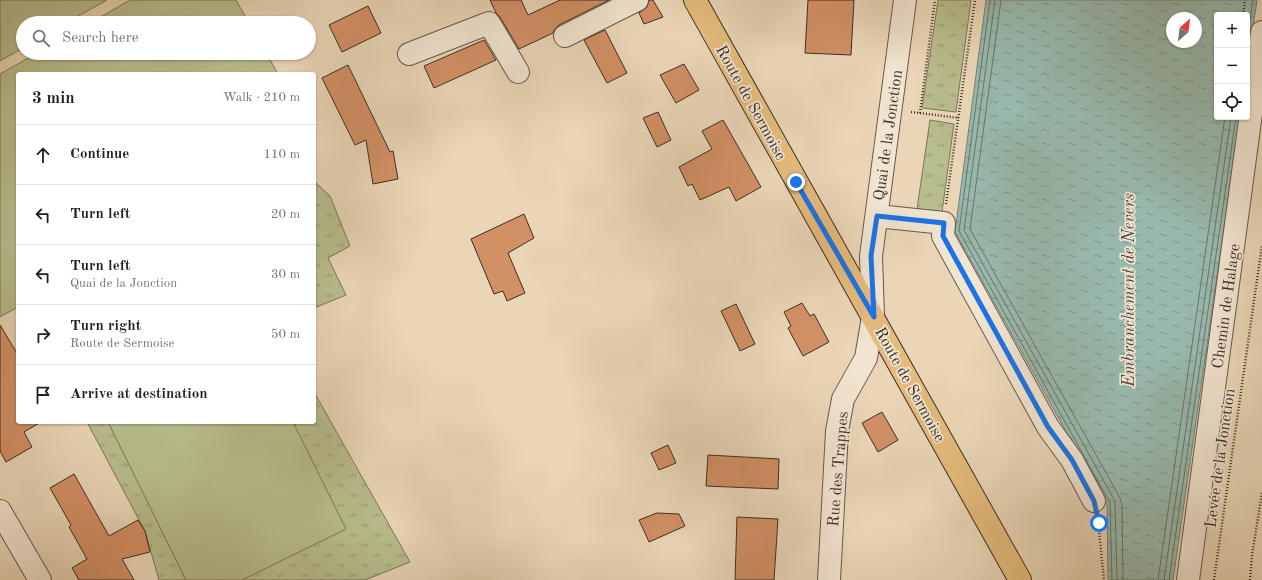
<!DOCTYPE html>
<meta charset="utf-8">
<style>
body{margin:0;font-family:"Old Standard TT",serif;background:#f6f6f6;color:#202124}
.controls{position:absolute;right:12px;top:12px;display:grid;overflow:hidden;border-radius:4px;box-shadow:0 1px 3px #0004}
.controls button{width:36px;height:36px;display:grid;place-items:center;padding:0;border:0;border-bottom:1px solid #e0e0e0;background:#fff;color:#202124;font:20px sans-serif}
.compass{position:absolute;left:1166px;top:12px;width:36px;height:36px;border-radius:50%;background:#fff;box-shadow:0 1px 3px #0004;rotate:28deg}
.stop{position:absolute;width:12px;height:12px;margin:-9px;border:3px solid #1a73e8;border-radius:50%;background:#fff}
.stop.end{background:#1a73e8;border-color:#fff;box-shadow:0 1px 4px #0008}
.list{margin:0;padding:0;list-style:none}
h2{display:flex;justify-content:space-between;align-items:center;height:52px;margin:0;padding:0 16px;font-size:17px}
h2 small{font-size:13px;font-weight:400;color:#757577}
.list li{display:grid;grid-template-columns:26px 1fr auto;gap:12px;align-items:center;box-sizing:border-box;height:60px;padding:0 16px;border-top:1px solid #e0e0e0}
.list b{display:block;font-size:15px;white-space:nowrap}
.list p{margin:0;font-size:13px;white-space:nowrap;color:#757577}
.list em{font-size:13px;font-style:normal;color:#757577}
.icon{flex:none;width:22px;height:22px;fill:none;stroke:currentColor;stroke-width:2;stroke-linecap:round;stroke-linejoin:round}
.map{position:relative;flex:none;width:1262px;height:580px;overflow:hidden}
.search{position:absolute;background:#fff;box-shadow:0 1px 3px #0004;left:16px;top:16px;width:300px;height:44px;display:flex;align-items:center;gap:10px;box-sizing:border-box;padding:0 14px;border-radius:22px;color:#757577;font-size:15px}
.panel{position:absolute;background:#fff;box-shadow:0 1px 3px #0004;left:16px;top:72px;width:300px;height:352px;border-radius:4px}
.map>svg:first-child{display:block}
</style>
<div class="map">
<svg width="1262" height="580" viewBox="0 0 1262 580">
<defs>
<pattern id="grass-tufts" width="24" height="20" patternUnits="userSpaceOnUse"><rect width="24" height="20" fill="#b8bd8d"/><path d="M3 7l-1-3M5 7V3M7 7l1-3M15 17l-1-3M17 17v-4M19 17l1-3" fill="none" stroke="#979a73"/></pattern>
<pattern id="water-ripples" width="26" height="14" patternUnits="userSpaceOnUse"><rect width="26" height="14" fill="#98b9ad"/><path d="M2 4q2-2 4 0t4 0M15 11q2-2 4 0t4 0" fill="none" stroke="#7d978d"/></pattern>
</defs>
<rect width="100%" height="100%" fill="#ead6b7"/>
<filter id="stains"><feTurbulence type="fractalNoise" baseFrequency=".005" numOctaves="4"/><feColorMatrix values="0 0 0 0 .2 0 0 0 0 .09 0 0 0 0 .02 0 0 0 .5 -.17"/></filter>
<radialGradient id="worn" r=".72"><stop offset=".6" stop-color="#630" stop-opacity="0"/><stop offset="1" stop-color="#630" stop-opacity=".3"/></radialGradient>
<!-- grass -->
<path fill="url(#grass-tufts)" stroke="#7a765a" d="M 938,0 L 971,0 L 956,112 L 922,108 Z
M 930,120 L 954,124 L 942,212 L 917,209 Z
M 314,181 L 330,196 L 350,246 L 328,258 L 346,295 L 314,308 Z
M 314,392 L 410,562 L 365,580 L 159,580 L 145,531 L 87,422 L 314,422 Z"/>
<!-- park -->
<path fill="#b8bd8d" stroke="#7a765a" d="M 0,0 L 107,0 L 66,23 L 23,23 L 23,48 L 0,61 Z
M 130,0 L 236,0 L 249,23 L 90,23 Z
M 37,53 L 266,53 L 278,74 L 18,74 L 18,307 L 0,317 L 0,74 Z
M 108,422 L 293,422 L 346,529 L 242,580 L 186,580 Z"/>
<!-- water -->
<path fill="url(#water-ripples)" stroke="#738177" fill-rule="evenodd" d="M 986,0 L 1257,0 L 1247,69 L 1247,15 L 1217,15 L 1217,117 L 1240,117 L 1173,580 L 1108,580 L 1107,505 L 955,232 ZM 1172,18 L 1196,18 L 1196,42 L 1172,42 Z"/>
<g fill="none" stroke-linecap="round" stroke-linejoin="round">
<!-- shore -->
<path stroke="#6a746a" stroke-width="1" d="M 990,0 L 959,231 L 1110,503 L 1112,580
M 995,0 L 964,230 L 1115,501 L 1117,580
M 1001,0 L 970,229 L 1120,498 L 1122,505 L 1123,580
M 1247,41 L 1253,0
M 1158,580 L 1225,117
M 1164,580 L 1231,117
M 1169,580 L 1236,117"/>
</g>
<!-- building -->
<path fill="#d29065" stroke="#3b2e26" d="M 490,0 L 521,0 L 528,15 L 560,0 L 609,0 L 559,25 L 555,29 L 553,33 L 519,49 L 500,17 L 496,13 Z
M 649,0 L 653,0 L 663,17 L 644,24 L 639,13 L 647,7 Z
M 808,0 L 854,0 L 851,55 L 805,53 Z
M 368,6 L 381,33 L 342,52 L 329,25 Z
M 605,30 L 627,73 L 607,83 L 584,40 Z
M 484,40 L 496,60 L 434,88 L 424,66 Z
M 684,64 L 699,90 L 676,103 L 660,75 Z
M 348,65 L 390,152 L 393,151 L 398,179 L 373,184 L 366,140 L 355,145 L 322,78 Z
M 658,112 L 671,140 L 657,147 L 643,118 Z
M 723,120 L 761,187 L 736,201 L 729,187 L 700,200 L 692,184 L 688,186 L 679,167 L 712,149 L 702,131 Z
M 524,214 L 534,238 L 508,253 L 525,293 L 507,301 L 503,291 L 494,294 L 471,239 Z
M 802,303 L 810,316 L 814,314 L 829,342 L 803,356 L 788,328 L 791,326 L 784,312 Z
M 736,304 L 755,344 L 740,351 L 721,311 Z
M 0,325 L 18,355 L 18,422 L 41,422 L 24,432 L 32,447 L 6,462 L 0,451 Z
M 882,412 L 898,440 L 878,452 L 862,423 Z
M 668,445 L 676,463 L 659,470 L 651,453 Z
M 708,455 L 779,459 L 778,489 L 706,486 Z
M 74,474 L 109,536 L 138,520 L 145,531 L 150,552 L 122,559 L 134,580 L 79,580 L 72,568 L 87,559 L 69,527 L 71,525 L 50,488 Z
M 657,513 L 679,514 L 685,526 L 649,542 L 639,520 Z
M 737,517 L 778,519 L 774,580 L 735,580 Z"/>
<g fill="none" stroke-linecap="round" stroke-linejoin="round">
<!-- minor casing -->
<g stroke="#67584a" stroke-width="24">
<path id="minor" d="M 565,36 L 637,0
M 409,54 L 489,23 L 518,72
M 877,216 L 944,223 L 943,236 L 1048,427 L 1072,460 L 1094,501
M 0,511 L 40,580
M 829,580 L 837,431 L 843,399 L 866,358 L 873,317 L 871,256 L 905,0
M 1188,580 L 1262,32"/>
</g>
<!-- major casing -->
<g stroke="#3b2e26" stroke-width="24">
<path id="major" d="M 695,0 L 1020,580"/>
</g>
<!-- path -->
<path stroke="#3b2e26" stroke-width="2.5" stroke-dasharray="1 2" stroke-linecap="butt" d="M 1243,15 L 1245,0
M 911,112 L 959,118
M 920,113 L 935,0
M 946,204 L 975,0
M 1098,521 L 1104,580
M 1214,580 L 1262,245
M 1250,580 L 1252,555 L 1262,493"/>
<!-- minor -->
<use href="#minor" stroke="#f1e4d0" stroke-width="22"/>
<!-- major -->
<use href="#major" stroke="#e5bb7c" stroke-width="22"/>
</g>
<g fill="none" stroke-linecap="round" stroke-linejoin="round">
<!-- route -->
<path stroke="#1a73e8" stroke-width="5" d="M 796,182 L 874,317 L 871,256 L 877,216 L 944,223 L 943,236 L 1048,427 L 1072,460 L 1094,501 L 1099,523"/>
</g>
<g text-anchor="middle" stroke-width="3.5" stroke-linejoin="round" paint-order="stroke">
<!-- street labels -->
<g font-size="16" fill="#3b2e26" stroke="#f1e4d0">
<text transform="translate(752 102) rotate(61)" y="6">Route de Sermoise</text>
<text transform="translate(887 135) rotate(-82)" y="6">Quai de la Jonction</text>
<text transform="translate(1225 306) rotate(-82)" y="6">Chemin de Halage</text>
<text transform="translate(911 384) rotate(61)" y="6">Route de Sermoise</text>
<text transform="translate(1219 458) rotate(-82)" y="6">Levée de la Jonction</text>
<text transform="translate(837 469) rotate(-85)" y="6">Rue des Trappes</text>
</g>
<!-- water labels -->
<g font-size="17" font-style="italic" fill="#4e4a41" stroke="#f1e4d0">
<text transform="translate(1128 290) rotate(-90)" y="6">Embranchement de Nevers</text>
</g>
</g>
<rect width="100%" height="100%" filter="url(#stains)"/>
<rect width="100%" height="100%" fill="url(#worn)"/>
</svg>
<div class="controls">
<button>+</button>
<button>−</button>
<button><svg class="icon" aria-label="locate" viewBox="0 0 24 24"><circle cx="12" cy="12" r="6"/><path d="M12 2v4M12 18v4M2 12h4M18 12h4"/></svg></button>
</div>
<svg class="compass" viewBox="-18 -18 36 36"><path d="M0-13l5 13h-10z" fill="#e53935"/><path d="M0 13l5-13h-10z" fill="#757577"/></svg>
<div class="stop" style="left:1099px;top:523px"></div>
<div class="stop end" style="left:796px;top:182px"></div>
<div class="search"><svg class="icon" aria-label="search" viewBox="0 0 24 24"><circle cx="10" cy="10" r="6"/><path d="M15 15l6 6"/></svg>Search here</div>
<section class="panel">
<h2>3 min<small>Walk · 210 m</small></h2>
<ul class="list">
<li><svg class="icon" aria-label="ahead" viewBox="0 0 24 24"><path d="M12 20V5M6 11l6-6 6 6"/></svg><div><b>Continue</b></div><em>110 m</em></li>
<li><svg class="icon" aria-label="left" viewBox="0 0 24 24"><path d="M17 20v-9H6M10 6l-5 5 5 5"/></svg><div><b>Turn left</b></div><em>20 m</em></li>
<li><svg class="icon" aria-label="left" viewBox="0 0 24 24"><path d="M17 20v-9H6M10 6l-5 5 5 5"/></svg><div><b>Turn left</b><p>Quai de la Jonction</p></div><em>30 m</em></li>
<li><svg class="icon" aria-label="right" viewBox="0 0 24 24"><path d="M7 20v-9h11M14 6l5 5-5 5"/></svg><div><b>Turn right</b><p>Route de Sermoise</p></div><em>50 m</em></li>
<li><svg class="icon" aria-label="arrive" viewBox="0 0 24 24"><path d="M6 21V4h12l-3 4 3 4H6"/></svg><div><b>Arrive at destination</b></div></li>
</ul>
</section>
</div>
